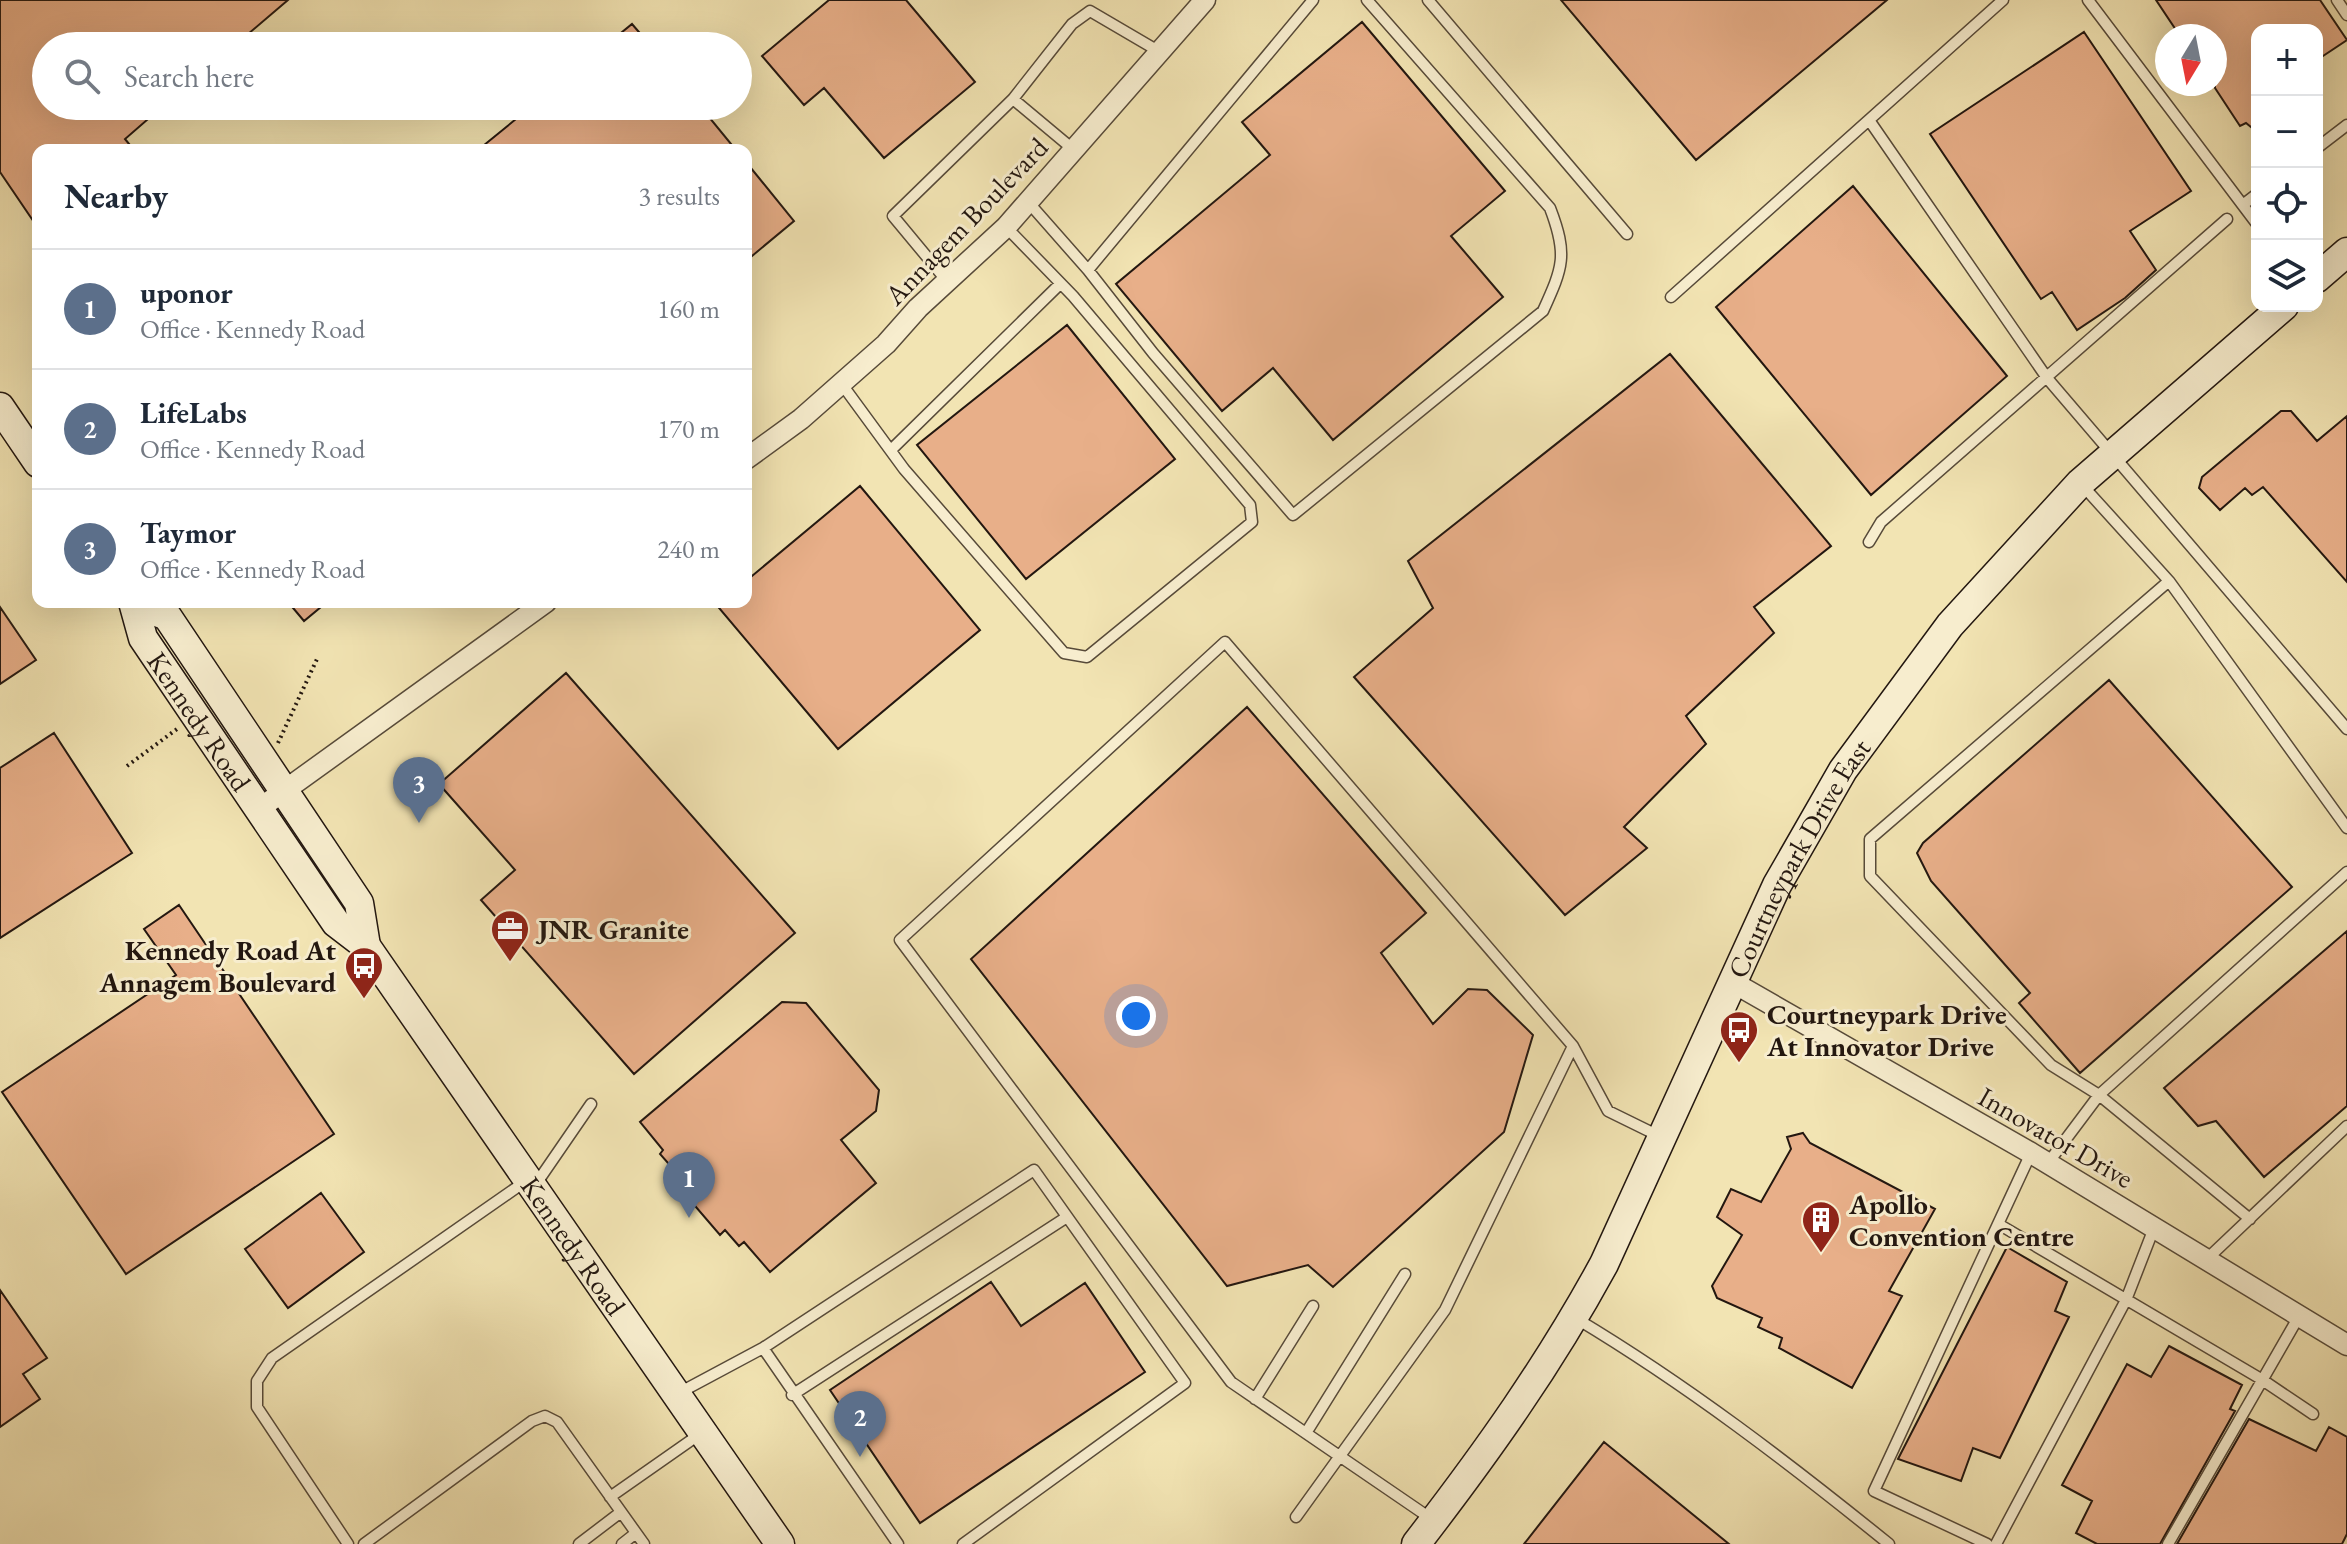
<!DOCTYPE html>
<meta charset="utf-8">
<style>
body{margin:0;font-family:"EB Garamond",serif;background:#f2f2f3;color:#1f2937}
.controls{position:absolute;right:24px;top:24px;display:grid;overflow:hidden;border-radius:16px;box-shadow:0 8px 32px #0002}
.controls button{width:72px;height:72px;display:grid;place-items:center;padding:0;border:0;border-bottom:2px solid #e0e1e3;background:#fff;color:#1f2937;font:40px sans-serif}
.compass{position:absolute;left:2155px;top:24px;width:72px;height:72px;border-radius:50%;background:#fff;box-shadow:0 8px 32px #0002;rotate:190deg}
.you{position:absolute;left:1136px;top:1016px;width:28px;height:28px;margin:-20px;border:6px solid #fff;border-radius:50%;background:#1a73e8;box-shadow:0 0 0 12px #1a73e833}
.badge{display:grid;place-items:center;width:52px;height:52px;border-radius:50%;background:#d93025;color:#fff;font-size:26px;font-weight:700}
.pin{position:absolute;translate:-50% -66px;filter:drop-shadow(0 2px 4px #0008)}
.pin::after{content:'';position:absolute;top:42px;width:28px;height:24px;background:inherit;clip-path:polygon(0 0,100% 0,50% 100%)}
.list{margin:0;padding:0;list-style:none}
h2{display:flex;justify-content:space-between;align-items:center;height:104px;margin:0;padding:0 32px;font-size:34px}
h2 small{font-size:26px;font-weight:400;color:#747a83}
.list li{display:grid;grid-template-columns:52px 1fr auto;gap:24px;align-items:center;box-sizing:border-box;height:120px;padding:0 32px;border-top:2px solid #e0e1e3}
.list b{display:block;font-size:30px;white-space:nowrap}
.list p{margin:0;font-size:26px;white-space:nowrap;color:#747a83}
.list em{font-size:26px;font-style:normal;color:#747a83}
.icon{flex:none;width:44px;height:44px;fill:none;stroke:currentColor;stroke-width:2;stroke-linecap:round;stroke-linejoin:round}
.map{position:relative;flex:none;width:2347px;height:1544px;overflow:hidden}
.search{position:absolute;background:#fff;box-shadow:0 8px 32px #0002;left:32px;top:32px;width:720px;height:88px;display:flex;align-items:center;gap:20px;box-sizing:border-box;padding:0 28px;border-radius:44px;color:#747a83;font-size:30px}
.panel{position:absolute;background:#fff;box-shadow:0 8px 32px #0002;left:32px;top:144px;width:720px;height:464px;border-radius:16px}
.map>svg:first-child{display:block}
</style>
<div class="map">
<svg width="2347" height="1544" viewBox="0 0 2347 1544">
<rect width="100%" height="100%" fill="#f2e4b3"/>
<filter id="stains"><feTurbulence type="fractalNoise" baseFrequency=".0025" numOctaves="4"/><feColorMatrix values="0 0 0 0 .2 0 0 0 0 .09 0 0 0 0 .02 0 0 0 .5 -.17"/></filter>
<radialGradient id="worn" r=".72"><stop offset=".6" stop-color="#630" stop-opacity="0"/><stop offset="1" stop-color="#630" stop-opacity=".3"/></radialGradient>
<!-- building -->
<path fill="#e8af89" stroke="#231710" stroke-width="2" d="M 0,0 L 288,0 L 234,46 L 46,46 L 46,106 L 163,106 L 125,139 L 134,150 L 38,150 L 38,228 L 0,172 Z
M 829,0 L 906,0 L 975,82 L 884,158 L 824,88 L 804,105 L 762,56 Z
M 1561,0 L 1887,0 L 1696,160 Z
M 2156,0 L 2320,0 L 2347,40 L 2317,60 L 2317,30 L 2257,30 L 2257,132 L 2246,123 L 2240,126 L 2215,88 L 2215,36 L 2180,36 Z
M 1362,22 L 1505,191 L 1451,236 L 1503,297 L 1333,440 L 1273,368 L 1222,411 L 1116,284 L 1270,155 L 1242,122 Z
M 632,24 L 651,46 L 605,46 Z
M 2084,32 L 2191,191 L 2130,231 L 2156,270 L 2125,298 L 2077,330 L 2052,292 L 2041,299 L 1930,134 Z
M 532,106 L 700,106 L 736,150 L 478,150 Z
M 746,162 L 794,221 L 746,261 Z
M 1853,186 L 2007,376 L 1871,495 L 1716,307 Z
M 1067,325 L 1175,459 L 1026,579 L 917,445 Z
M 1670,354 L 1831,546 L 1754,607 L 1774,633 L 1686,716 L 1706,744 L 1624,827 L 1647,848 L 1565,915 L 1354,677 L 1433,608 L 1408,561 Z
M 2281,411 L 2291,411 L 2317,441 L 2347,416 L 2347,582 L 2263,487 L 2252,495 L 2245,488 L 2220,510 L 2199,488 L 2202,477 Z
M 860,486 L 980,630 L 838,749 L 714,602 L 746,602 L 746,581 Z
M 288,602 L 327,602 L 304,621 Z
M 0,607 L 36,660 L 0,684 Z
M 566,673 L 795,933 L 634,1074 L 481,900 L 515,870 L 439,784 Z
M 2109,680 L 2292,887 L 2080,1073 L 2019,1003 L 2030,993 L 1931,881 L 1917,853 L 1923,843 Z
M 1247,707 L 1426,913 L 1381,953 L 1433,1024 L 1468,989 L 1487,990 L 1533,1035 L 1504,1132 L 1333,1287 L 1308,1265 L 1227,1286 L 971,959 Z
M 54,733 L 132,853 L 0,938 L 0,768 Z
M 179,905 L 334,1134 L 126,1274 L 2,1092 L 176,975 L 144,929 Z
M 2347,931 L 2347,1106 L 2264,1177 L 2216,1121 L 2198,1126 L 2164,1088 Z
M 782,1002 L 806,1003 L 879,1090 L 876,1111 L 841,1140 L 876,1183 L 770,1272 L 744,1242 L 739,1246 L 725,1230 L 720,1235 L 671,1178 L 676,1172 L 660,1154 L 663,1150 L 640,1122 Z
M 1803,1133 L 1810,1143 L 1935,1209 L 1889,1291 L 1902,1296 L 1852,1388 L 1779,1348 L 1782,1338 L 1758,1327 L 1762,1318 L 1717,1298 L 1712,1286 L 1742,1235 L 1717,1217 L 1731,1189 L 1761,1202 L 1791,1149 L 1787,1137 Z
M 321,1193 L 364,1252 L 288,1308 L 245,1249 Z
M 2007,1247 L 2067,1282 L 2055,1311 L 2069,1317 L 2000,1458 L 1973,1448 L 1961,1481 L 1898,1459 Z
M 991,1282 L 1021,1326 L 1085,1283 L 1145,1372 L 920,1523 L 830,1390 Z
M 0,1290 L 47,1358 L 23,1374 L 40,1399 L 0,1427 Z
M 2169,1346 L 2242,1385 L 2230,1409 L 2235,1411 L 2160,1544 L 2097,1544 L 2076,1533 L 2092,1501 L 2062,1485 L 2127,1364 L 2151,1377 Z
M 2249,1419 L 2316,1451 L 2329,1427 L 2347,1437 L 2347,1534 L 2342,1544 L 2177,1544 Z
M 1604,1442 L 1729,1544 L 1524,1544 Z"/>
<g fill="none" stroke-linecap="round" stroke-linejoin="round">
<!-- lane casing -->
<g stroke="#574a39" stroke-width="13">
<path id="lane" d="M 1428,0 L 1627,234
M 2088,0 L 2257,224
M 2337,0 L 2347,15
M 1013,99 L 1074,150
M 1869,120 L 2047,378 L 2347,729
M 2317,148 L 2347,125
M 1029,203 L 1088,270 L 1313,0
M 2244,204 L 2257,194
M 1088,270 L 1153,353 L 1293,515 L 1543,311 C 1563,267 1568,255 1550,208 L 1367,0
M 947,281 L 893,216 L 1013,99 L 1072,24 L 1090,11 L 1160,52
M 1671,297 L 2003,0
M 841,383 L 904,469 L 1064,653 L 1087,657 L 1252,522 L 1250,505 L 1073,296 L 1006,227
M 892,449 L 1059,285
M 2083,486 L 2169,581 L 1870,839 L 1870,876 L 2051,1065 L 2099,1095 L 2250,1219
M 1869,542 L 1881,522 L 2227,219
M 2169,581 L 2347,828
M 2048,1163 L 2099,1095 L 2347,872
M 536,1184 L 591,1104
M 2000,1225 L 2261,1379 L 2313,1414
M 2208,1258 L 2347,1126
M 1577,1319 C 1687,1385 1789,1463 1889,1544
M 763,1348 L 898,1544
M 677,1394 L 763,1348 L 1034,1170 L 1185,1383 L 963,1544
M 792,1395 L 1067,1217
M 1255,1399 L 1313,1306
M 1306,1433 L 1405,1274
M 610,1497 L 700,1434
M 1296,1517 L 1445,1310 L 1573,1046
M 1433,1520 L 1231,1382 L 900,940 L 1225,642 L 1573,1046 L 1608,1111 L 1661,1137
M 348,1544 L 257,1407 L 257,1381 L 272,1358 L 526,1181
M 364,1544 L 532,1421 L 545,1416 L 557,1422 L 644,1544
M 579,1544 L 621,1512
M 622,1544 L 636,1533
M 1987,1544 L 1874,1491 L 2031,1153
M 1996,1544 L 2126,1300 L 2154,1228
M 2168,1544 L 2298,1318"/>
</g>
<!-- street casing -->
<g stroke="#574a39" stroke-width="23">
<path id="street" d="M 746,459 L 801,419 L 886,344 L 918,308 L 1006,227 L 1205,0
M 259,809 L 546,602
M 1734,983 L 2031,1153 L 2347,1345"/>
</g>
<!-- secondary casing -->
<g stroke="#231710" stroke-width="31">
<g id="secondary">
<path d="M 2317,278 L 2347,252"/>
<path d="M 0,407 L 38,463"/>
<path id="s1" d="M 133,602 L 143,638 L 336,923 L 366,946 L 780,1544"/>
<path d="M 134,603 L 167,616 L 359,903 L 366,946"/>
<path id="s2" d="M 1416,1544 C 1487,1452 1549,1365 1604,1264 L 1777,885 L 1843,770 L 1950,625 L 2080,483 L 2284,306"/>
</g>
</g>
<!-- path -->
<path stroke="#231710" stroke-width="4" stroke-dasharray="2 4" stroke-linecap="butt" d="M 278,743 L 317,659
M 127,766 L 177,729"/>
<!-- lane -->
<use href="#lane" stroke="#f7edce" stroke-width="10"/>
<!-- street -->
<use href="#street" stroke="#f7edce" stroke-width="20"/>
<!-- secondary -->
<use href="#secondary" stroke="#f7edce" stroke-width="28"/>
</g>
<!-- icons -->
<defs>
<g id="office-pin" transform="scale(2)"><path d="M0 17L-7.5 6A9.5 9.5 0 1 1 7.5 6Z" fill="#8f2418" stroke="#f7edce"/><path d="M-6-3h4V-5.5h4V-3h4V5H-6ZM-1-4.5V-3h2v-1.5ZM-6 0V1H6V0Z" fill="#fff"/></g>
<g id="bus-pin" transform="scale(2)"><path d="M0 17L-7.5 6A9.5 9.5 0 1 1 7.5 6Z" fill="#8f2418" stroke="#f7edce"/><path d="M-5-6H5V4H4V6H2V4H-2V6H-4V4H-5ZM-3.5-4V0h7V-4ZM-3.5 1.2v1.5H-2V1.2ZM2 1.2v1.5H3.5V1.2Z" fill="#fff"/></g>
<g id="building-pin" transform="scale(2)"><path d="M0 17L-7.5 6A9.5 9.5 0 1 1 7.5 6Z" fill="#8f2418" stroke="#f7edce"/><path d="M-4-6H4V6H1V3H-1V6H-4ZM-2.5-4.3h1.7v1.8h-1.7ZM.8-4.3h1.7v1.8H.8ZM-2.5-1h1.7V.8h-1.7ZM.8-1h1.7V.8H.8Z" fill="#fff"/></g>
</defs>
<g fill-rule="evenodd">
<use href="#office-pin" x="510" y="929"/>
<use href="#bus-pin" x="364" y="966"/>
<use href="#bus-pin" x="1739" y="1030"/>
<use href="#building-pin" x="1821" y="1220"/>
</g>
<g text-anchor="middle" stroke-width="6" stroke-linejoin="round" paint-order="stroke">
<!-- street labels -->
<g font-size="28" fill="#231710" stroke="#f7edce">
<text transform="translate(966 221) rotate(-46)" y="10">Annagem Boulevard</text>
<text dy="10" stroke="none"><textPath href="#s1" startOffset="138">Kennedy Road</textPath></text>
<text dy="10" stroke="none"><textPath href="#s2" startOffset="788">Courtneypark Drive East</textPath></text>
<text transform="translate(2056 1137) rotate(30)" y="10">Innovator Drive</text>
<text dy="10" stroke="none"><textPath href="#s1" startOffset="784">Kennedy Road</textPath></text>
</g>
<!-- poi labels -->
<g font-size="28" font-weight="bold" fill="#231710" stroke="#f7edce" text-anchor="start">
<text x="538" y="939">JNR Granite</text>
<text x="336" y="960" text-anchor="end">Kennedy Road At<tspan x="336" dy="32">Annagem Boulevard</tspan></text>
<text x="1767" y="1024">Courtneypark Drive<tspan x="1767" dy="32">At Innovator Drive</tspan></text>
<text x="1849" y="1214">Apollo<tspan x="1849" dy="32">Convention Centre</tspan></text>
</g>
</g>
<rect width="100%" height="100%" filter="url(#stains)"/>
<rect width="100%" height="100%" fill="url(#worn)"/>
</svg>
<div class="controls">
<button>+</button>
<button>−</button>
<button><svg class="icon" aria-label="locate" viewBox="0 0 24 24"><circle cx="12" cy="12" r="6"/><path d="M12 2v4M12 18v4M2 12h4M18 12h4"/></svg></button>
<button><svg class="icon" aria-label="layers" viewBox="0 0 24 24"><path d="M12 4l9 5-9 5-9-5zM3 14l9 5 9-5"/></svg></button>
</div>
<svg class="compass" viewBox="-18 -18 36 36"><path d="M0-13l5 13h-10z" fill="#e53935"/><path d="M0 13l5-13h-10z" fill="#747a83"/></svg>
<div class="you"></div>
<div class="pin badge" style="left:689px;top:1218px;background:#5c6f8a">1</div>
<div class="pin badge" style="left:860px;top:1457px;background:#5c6f8a">2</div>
<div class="pin badge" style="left:419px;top:823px;background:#5c6f8a">3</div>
<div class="search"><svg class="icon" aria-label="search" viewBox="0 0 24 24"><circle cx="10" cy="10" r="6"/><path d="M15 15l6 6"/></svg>Search here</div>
<section class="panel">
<h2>Nearby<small>3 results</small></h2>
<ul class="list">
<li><span class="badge" style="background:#5c6f8a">1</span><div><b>uponor</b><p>Office · Kennedy Road</p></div><em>160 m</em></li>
<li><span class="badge" style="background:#5c6f8a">2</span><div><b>LifeLabs</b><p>Office · Kennedy Road</p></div><em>170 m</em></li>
<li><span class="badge" style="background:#5c6f8a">3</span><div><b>Taymor</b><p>Office · Kennedy Road</p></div><em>240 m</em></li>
</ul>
</section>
</div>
